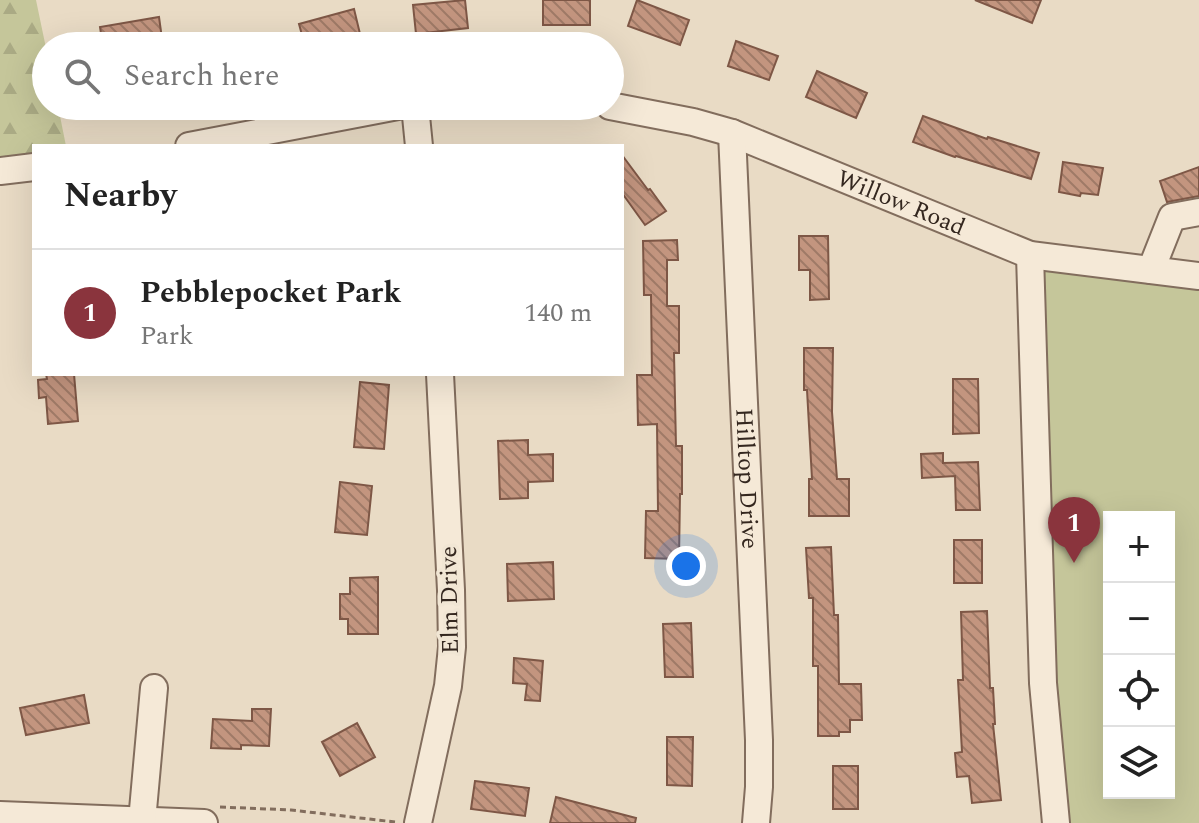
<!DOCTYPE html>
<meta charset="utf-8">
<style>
body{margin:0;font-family:Spectral,serif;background:#f6f6f6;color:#222}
.controls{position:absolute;right:24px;bottom:24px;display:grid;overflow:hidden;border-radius:0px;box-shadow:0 8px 32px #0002}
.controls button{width:72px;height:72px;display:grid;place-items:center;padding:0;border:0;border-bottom:2px solid #e0e0e0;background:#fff;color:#222;font:40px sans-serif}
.you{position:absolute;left:686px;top:566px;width:28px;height:28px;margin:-20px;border:6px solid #fff;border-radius:50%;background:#1a73e8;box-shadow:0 0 0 12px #1a73e833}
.badge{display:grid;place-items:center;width:52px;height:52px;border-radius:50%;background:#8a343d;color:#fff;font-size:26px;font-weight:700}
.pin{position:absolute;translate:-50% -66px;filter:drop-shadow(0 2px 4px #0008)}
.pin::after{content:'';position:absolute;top:42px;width:28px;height:24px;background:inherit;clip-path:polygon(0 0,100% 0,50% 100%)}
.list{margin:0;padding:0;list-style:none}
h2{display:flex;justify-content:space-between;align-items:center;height:104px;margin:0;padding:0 32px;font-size:34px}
h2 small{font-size:26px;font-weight:400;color:#767676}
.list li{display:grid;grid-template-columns:52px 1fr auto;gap:24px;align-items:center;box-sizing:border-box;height:128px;padding:0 32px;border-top:2px solid #e0e0e0}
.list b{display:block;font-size:30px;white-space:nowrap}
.list p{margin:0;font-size:26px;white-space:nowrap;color:#767676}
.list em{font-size:26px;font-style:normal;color:#767676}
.icon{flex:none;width:44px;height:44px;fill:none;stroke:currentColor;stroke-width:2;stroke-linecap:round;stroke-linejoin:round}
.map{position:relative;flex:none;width:1199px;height:823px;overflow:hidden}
.search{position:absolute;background:#fff;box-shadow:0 8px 32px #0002;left:32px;top:32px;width:592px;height:88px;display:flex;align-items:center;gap:20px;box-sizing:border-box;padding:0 28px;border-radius:44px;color:#767676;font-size:30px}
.panel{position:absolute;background:#fff;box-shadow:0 8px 32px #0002;left:32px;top:144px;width:592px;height:232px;border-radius:0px}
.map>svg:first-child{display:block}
</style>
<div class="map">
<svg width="1199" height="823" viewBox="0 0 1199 823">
<defs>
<pattern id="forest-firs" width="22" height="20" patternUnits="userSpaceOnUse" patternTransform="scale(2)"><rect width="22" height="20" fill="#c5c69a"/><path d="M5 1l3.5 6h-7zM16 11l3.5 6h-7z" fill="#aaaa84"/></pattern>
<pattern id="building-back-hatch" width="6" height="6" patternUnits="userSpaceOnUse" patternTransform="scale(2)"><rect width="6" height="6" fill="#c3957f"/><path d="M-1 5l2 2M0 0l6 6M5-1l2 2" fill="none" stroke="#9f7a67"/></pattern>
</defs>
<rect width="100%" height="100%" fill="#e9dbc5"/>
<!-- forest -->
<path fill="url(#forest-firs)" d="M 0,0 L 36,0 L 46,48 L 46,106 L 58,106 L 66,146 L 34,146 L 34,162 L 0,165 Z"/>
<!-- green -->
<path fill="#c5c69a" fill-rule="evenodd" d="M 1030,255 L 1199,279 L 1199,823 L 1056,823 ZM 1109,517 L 1169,517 L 1169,793 L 1109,793 Z"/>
<!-- building -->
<path fill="url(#building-back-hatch)" stroke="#7e5746" stroke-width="2" d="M 465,0 L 468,28 L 416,34 L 413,5 Z
M 543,0 L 590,0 L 590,25 L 543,25 Z
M 637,0 L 689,20 L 680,45 L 628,26 Z
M 975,0 L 1041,0 L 1032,23 Z
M 354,9 L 361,38 L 332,46 L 305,46 L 299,24 Z
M 159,17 L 163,46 L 103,46 L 100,27 Z
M 736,41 L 778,56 L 769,80 L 728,66 Z
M 817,71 L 867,93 L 856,118 L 806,97 Z
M 923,116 L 987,139 L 988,137 L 1039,153 L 1031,179 L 956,156 L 955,157 L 913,142 Z
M 622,155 L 648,190 L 650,189 L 666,211 L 645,225 L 622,193 Z
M 1063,162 L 1103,168 L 1098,195 L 1081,193 L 1080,196 L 1059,192 Z
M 1199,167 L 1199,196 L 1167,202 L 1160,181 Z
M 799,236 L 828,236 L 829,299 L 810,300 L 810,270 L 799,270 Z
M 677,240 L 678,260 L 667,260 L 667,306 L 679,306 L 679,353 L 674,353 L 676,446 L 682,446 L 682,494 L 680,494 L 679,559 L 645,558 L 646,511 L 658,511 L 657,424 L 638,425 L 637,375 L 652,375 L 651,295 L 644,295 L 643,241 Z
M 804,348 L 833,348 L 832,412 L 837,479 L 849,479 L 849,516 L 809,516 L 809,479 L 812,479 L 807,390 L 804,390 Z
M 46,374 L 74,374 L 78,421 L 48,424 L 46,397 L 39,398 L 38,380 L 47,379 Z
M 953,379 L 978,379 L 979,433 L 953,434 Z
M 360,382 L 389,385 L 384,449 L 354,447 Z
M 528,440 L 528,455 L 553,454 L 553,481 L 528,482 L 528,498 L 500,499 L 498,441 Z
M 943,453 L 943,463 L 978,462 L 980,510 L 956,510 L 955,476 L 922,478 L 921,454 Z
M 340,482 L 372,486 L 367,535 L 335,532 Z
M 954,540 L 982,540 L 982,583 L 954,583 Z
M 831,547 L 834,615 L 838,615 L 839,684 L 861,684 L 862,720 L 850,720 L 850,732 L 839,732 L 839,736 L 818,736 L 818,666 L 813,666 L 813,598 L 809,598 L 806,548 Z
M 553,562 L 554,599 L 508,601 L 507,564 Z
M 378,577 L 378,634 L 348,634 L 348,619 L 340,619 L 340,594 L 350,594 L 350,578 Z
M 987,611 L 990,688 L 993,688 L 995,724 L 993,724 L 1001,800 L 972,803 L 969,776 L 957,777 L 955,753 L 962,752 L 958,680 L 963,680 L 961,612 Z
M 691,623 L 693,677 L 665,677 L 663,624 Z
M 514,658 L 543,661 L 540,701 L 525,700 L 527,684 L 513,683 Z
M 84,695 L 89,723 L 26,735 L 20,708 Z
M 252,709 L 271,709 L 269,746 L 241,745 L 241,749 L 211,748 L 213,719 L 252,721 Z
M 357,723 L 375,757 L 340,776 L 322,742 Z
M 667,737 L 693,737 L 692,786 L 667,785 Z
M 833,766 L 858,766 L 858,809 L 833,809 Z
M 475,781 L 529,788 L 525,816 L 471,809 Z
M 556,797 L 636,818 L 635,823 L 550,823 Z"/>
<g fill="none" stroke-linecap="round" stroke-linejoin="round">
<!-- minor casing -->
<g stroke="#826d5d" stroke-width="30">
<g id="minor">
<path d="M 415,106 L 419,146"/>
<path id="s1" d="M 610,106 L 693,122 L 732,133 L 1030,255 L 1199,276"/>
<path id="s2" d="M 732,133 L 759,740 L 759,787 L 756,823"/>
<path d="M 189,146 L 398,106"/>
<path d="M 0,171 L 34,167"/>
<path d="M 1030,255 L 1043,683 L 1056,823"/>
<path d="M 1151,270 L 1172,217 L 1199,212"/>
<path d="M 0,815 L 204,823"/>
<path d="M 142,821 L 154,688"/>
<path d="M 418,823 L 448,686 L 452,647 L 451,590 L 440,374"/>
</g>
</g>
<!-- path -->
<path stroke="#826d5d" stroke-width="3" stroke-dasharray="6 4" stroke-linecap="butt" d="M 220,807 L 291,810 L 395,822"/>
<!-- minor -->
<use href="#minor" stroke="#f5e9d7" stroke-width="26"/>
</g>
<g text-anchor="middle" stroke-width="7" stroke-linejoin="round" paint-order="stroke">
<!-- street labels -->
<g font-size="24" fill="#34271f" stroke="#f1e6d4">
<text dy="8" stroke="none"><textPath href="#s1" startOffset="308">Willow Road</textPath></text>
<text dy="8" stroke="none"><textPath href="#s2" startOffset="346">Hilltop Drive</textPath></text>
<text transform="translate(449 600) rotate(-91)" y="8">Elm Drive</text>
</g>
</g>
</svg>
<div class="controls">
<button>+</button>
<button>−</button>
<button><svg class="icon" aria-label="locate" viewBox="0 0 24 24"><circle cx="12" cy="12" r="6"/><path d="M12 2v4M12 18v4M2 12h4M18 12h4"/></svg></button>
<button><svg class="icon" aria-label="layers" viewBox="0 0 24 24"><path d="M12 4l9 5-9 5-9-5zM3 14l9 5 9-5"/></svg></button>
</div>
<div class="you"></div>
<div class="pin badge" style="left:1074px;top:563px">1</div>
<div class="search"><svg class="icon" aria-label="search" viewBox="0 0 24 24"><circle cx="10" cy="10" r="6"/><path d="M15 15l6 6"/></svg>Search here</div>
<section class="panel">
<h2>Nearby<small></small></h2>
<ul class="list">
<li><span class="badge">1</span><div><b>Pebblepocket Park</b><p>Park</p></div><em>140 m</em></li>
</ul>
</section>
</div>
